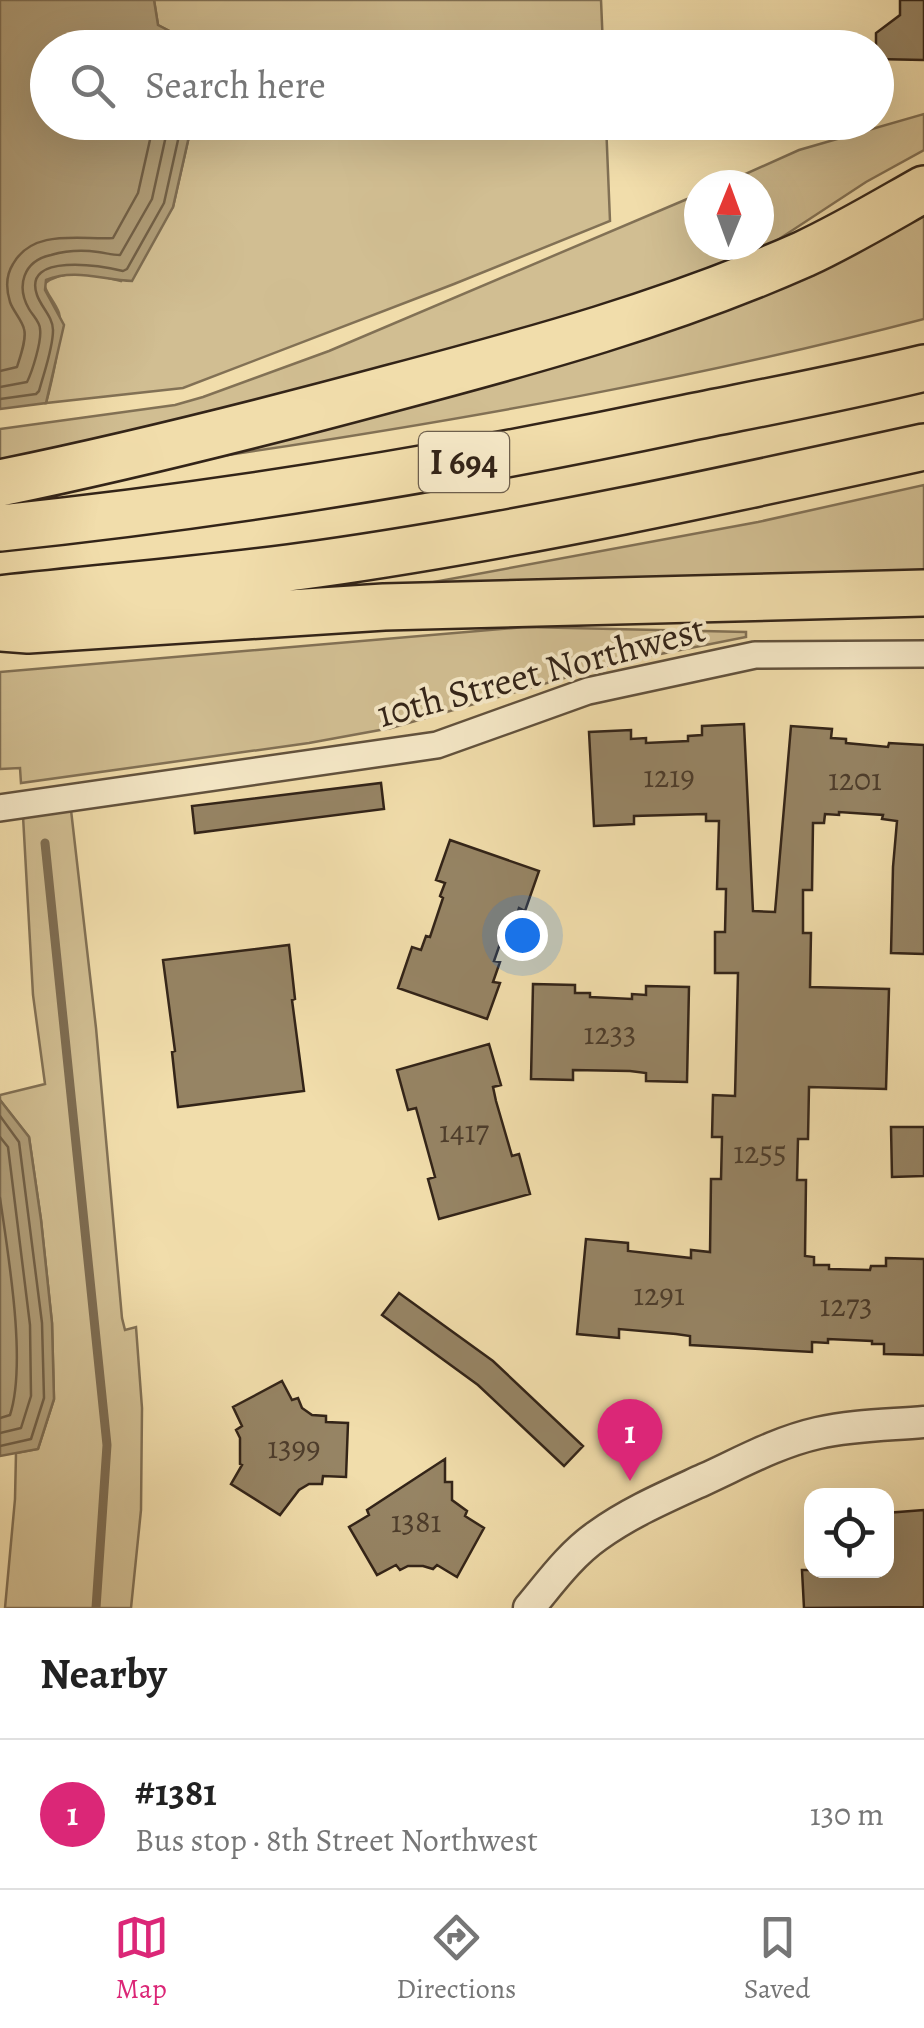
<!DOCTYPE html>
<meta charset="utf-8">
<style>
body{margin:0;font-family:Alegreya,serif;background:#f2f2f2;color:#222}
.controls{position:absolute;right:30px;bottom:30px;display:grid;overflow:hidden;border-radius:20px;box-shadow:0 10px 40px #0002}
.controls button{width:90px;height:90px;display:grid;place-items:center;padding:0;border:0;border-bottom:2px solid #e0e0e0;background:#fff;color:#222;font:50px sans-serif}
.compass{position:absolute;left:684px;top:170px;width:90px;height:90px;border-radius:50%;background:#fff;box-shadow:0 10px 40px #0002;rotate:1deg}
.you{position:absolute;left:522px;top:935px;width:35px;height:35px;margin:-25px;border:8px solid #fff;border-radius:50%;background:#1a73e8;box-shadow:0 0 0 15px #1a73e833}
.badge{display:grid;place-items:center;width:65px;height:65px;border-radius:50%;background:#db2777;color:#fff;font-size:32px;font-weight:700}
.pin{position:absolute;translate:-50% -82px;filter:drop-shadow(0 2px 5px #0008)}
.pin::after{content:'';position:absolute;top:52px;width:35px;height:30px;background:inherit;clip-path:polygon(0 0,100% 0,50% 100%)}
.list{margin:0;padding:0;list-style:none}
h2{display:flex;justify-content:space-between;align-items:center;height:130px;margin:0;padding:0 40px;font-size:42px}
h2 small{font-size:32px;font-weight:400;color:#767676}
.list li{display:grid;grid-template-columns:65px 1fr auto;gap:30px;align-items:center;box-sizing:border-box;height:150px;padding:0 40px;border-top:2px solid #e0e0e0}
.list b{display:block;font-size:38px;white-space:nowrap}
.list p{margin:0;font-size:32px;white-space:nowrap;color:#767676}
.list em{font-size:32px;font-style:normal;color:#767676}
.icon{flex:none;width:55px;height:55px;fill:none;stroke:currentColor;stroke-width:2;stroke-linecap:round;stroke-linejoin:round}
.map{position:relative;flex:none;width:924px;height:1608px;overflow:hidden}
.search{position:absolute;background:#fff;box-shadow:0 10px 40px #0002;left:30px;right:30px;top:30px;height:110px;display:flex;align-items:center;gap:25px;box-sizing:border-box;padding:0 35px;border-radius:55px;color:#767676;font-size:38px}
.sheet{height:280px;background:#fff}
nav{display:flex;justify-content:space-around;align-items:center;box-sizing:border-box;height:140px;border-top:2px solid #e0e0e0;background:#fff;font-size:28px;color:#767676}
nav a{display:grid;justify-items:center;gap:5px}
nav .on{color:#db2777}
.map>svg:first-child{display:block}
</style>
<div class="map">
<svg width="924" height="1608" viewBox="0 0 924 1608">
<rect width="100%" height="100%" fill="#f1ddab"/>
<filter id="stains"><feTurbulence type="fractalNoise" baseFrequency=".002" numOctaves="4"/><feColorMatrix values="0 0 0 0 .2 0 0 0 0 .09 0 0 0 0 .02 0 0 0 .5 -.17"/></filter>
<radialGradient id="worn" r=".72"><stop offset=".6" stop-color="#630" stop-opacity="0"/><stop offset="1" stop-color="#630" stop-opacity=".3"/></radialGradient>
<!-- green -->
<path fill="#d1be92" stroke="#827155" stroke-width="2.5" d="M 154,0 L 601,0 L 603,47 L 200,47 L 158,25 Z
M 924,114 L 924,150 L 866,182 L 773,243 L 689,278 L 557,323 L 198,418 L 0,460 L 0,429 L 175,405 L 203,397 L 329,351 L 699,194 L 699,245 L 759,245 L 759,185 L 721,185 L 799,150 Z
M 192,123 L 606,123 L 610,221 L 454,284 L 183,388 L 46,403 C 51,385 64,329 59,313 C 55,302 47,295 44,284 C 65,267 97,275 121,281 L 173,207 Z
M 924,209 L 924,319 C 695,379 462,420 228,455 L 225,443 Z
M 924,485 L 924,577 L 437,594 L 434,582 L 758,522 Z
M 525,627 L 746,632 L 746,637 L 620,662 L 391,728 L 309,743 L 21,783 L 20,768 L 0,769 L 0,672 Z
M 71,810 L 96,1028 L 122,1318 L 125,1330 L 136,1327 L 142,1408 L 141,1510 L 131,1608 L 5,1608 L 15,1499 L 16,1453 L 38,1449 L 54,1399 L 52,1323 L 41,1220 L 29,1137 L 0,1100 L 0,1095 L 45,1084 L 33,995 L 23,816 Z"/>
<!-- water -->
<path fill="#b09e79" stroke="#7e6d52" stroke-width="2.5" d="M 0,0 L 154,0 L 158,25 L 200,47 L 48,48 L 48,122 L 192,123 L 173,207 L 132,281 C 102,280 75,268 46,280 L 45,290 L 64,325 L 46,403 L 0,409 Z
M 0,1100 L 29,1137 L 41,1220 L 52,1323 L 54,1399 L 38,1449 L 0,1456 Z"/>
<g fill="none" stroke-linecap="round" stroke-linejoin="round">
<!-- shore -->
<path stroke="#726148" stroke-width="2.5" d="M 0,371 L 17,367 C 20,357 27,339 24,329 C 22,320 13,311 10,302 C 6,289 6,275 13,264 C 33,228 81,240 113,238 L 138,193 L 154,122
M 0,387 L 27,382 C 32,372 42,341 40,329 C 40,322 33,316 29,309 C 16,286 23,261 51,255 C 65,251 83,250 98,252 C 106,253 112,255 120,255 L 152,199 L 169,122
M 0,399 L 36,394 L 39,391 C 44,372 53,349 53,330 C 53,317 41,307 37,295 C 22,252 102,266 123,271 L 127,269 L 164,203 L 182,122
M 0,1116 L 19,1142 L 42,1323 L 44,1398 L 31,1439 L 0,1446
M 0,1137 L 8,1147 L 30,1325 L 31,1396 L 21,1428 L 0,1433
M 0,1198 C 8,1254 27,1363 10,1415 L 0,1418"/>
<!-- stream -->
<path stroke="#7e6d52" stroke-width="9" d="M 45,843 L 107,1445 L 96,1608"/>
</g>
<!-- building -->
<path fill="#968464" stroke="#332418" stroke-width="2.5" d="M 900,0 L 924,0 L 924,60 L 876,59 L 876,33 L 900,15 Z
M 744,724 L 753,911 L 775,912 L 791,726 L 832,729 L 831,738 L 846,739 L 846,743 L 888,747 L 889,743 L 924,745 L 924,954 L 891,953 L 893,867 L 897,821 L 882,819 L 883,815 L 839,812 L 839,815 L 825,814 L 824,823 L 813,823 L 812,890 L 803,890 L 803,933 L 811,933 L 810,987 L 889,989 L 886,1089 L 809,1087 L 808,1139 L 798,1139 L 797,1180 L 806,1180 L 805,1256 L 814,1257 L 814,1265 L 829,1265 L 829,1269 L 870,1270 L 871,1266 L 886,1266 L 886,1258 L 924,1259 L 924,1355 L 884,1354 L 884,1344 L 872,1344 L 872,1341 L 828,1339 L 828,1343 L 812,1342 L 812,1352 L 690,1345 L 690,1336 L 676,1334 L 619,1329 L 619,1338 L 577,1334 L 586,1239 L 628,1243 L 628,1251 L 691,1258 L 691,1250 L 710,1252 L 711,1179 L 721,1179 L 722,1137 L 712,1137 L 713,1095 L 735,1096 L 738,973 L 715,973 L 715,932 L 725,932 L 726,889 L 717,889 L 719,821 L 706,821 L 706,814 L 634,816 L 634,824 L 594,826 L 589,732 L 631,730 L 631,739 L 646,738 L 646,743 L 688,741 L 688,736 L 702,735 L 702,726 Z
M 381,783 L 384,809 L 195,833 L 192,806 Z
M 450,840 L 539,871 L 525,911 L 519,908 L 515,920 L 509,918 L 494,961 L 500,962 L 493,982 L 500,983 L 487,1019 L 398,988 L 412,947 L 421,950 L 426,936 L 430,937 L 443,898 L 440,896 L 445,883 L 436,880 Z
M 289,945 L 295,999 L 292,1000 L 304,1091 L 178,1107 L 172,1052 L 175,1051 L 163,960 Z
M 533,984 L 575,985 L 575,993 L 590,993 L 590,997 L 632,999 L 632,994 L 646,995 L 646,986 L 689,987 L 687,1082 L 646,1081 L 646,1073 L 630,1071 L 573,1070 L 573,1080 L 531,1079 Z
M 489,1044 L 501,1085 L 493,1087 L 496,1101 L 512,1156 L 519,1154 L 530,1194 L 439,1219 L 428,1179 L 435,1177 L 416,1108 L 408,1110 L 397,1070 Z
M 891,1127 L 924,1127 L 924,1176 L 892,1177 Z
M 399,1293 L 493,1361 L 583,1446 L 564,1466 L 478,1385 L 382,1315 Z
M 282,1381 L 292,1400 L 298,1398 L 302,1408 L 312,1415 L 326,1416 L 326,1422 L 348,1423 L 346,1477 L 323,1476 L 322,1484 L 309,1484 L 299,1490 L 280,1515 L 231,1484 L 242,1465 L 240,1464 L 240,1438 L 236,1430 L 242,1426 L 233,1407 Z
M 445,1459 L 445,1482 L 452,1482 L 452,1500 L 467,1511 L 465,1516 L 484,1528 L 457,1577 L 437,1565 L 433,1569 L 423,1566 L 408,1566 L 400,1570 L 396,1565 L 377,1575 L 349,1527 L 369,1515 L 367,1510 Z
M 924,1510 L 924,1607 L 804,1608 L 802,1570 L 886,1570 L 886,1513 Z"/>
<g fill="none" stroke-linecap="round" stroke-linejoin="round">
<!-- minor casing -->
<g stroke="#62523d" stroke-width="30">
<path id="minor" d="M 0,808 L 437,745 L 588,691 L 755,655 L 924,654"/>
</g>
<!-- tertiary casing -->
<g stroke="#62523d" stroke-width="35">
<path id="tertiary" d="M 529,1608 C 550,1583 570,1555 597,1536 C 630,1512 668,1496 705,1479 C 742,1462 778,1442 818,1433 C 853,1425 889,1425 924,1422"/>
</g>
<!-- motorway casing -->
<g stroke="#332418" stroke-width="50">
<path id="motorway" d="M 0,483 C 132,456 262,423 392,388 C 532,351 671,313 804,254 C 845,235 885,211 924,189
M 0,528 C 231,504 460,466 687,418 C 766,402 846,387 924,368
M 0,599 C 106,587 213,579 318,564 C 522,535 723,491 924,447
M 0,628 L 28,630 L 384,607 L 924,593"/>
</g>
<!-- minor -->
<use href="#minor" stroke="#f6e9c8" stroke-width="25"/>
<!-- tertiary -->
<use href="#tertiary" stroke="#f6e9c8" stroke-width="30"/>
<!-- motorway -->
<use href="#motorway" stroke="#f1ddab" stroke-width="45"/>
</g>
<g text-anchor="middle" stroke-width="8" stroke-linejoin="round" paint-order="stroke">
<!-- number labels -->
<g font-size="32" fill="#4c3c2b">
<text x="669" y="787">1219</text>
<text x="855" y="790">1201</text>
<text x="610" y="1044">1233</text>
<text x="464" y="1142">1417</text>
<text x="760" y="1163">1255</text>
<text x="659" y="1305">1291</text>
<text x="846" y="1316">1273</text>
<text x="294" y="1458">1399</text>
<text x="416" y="1532">1381</text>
</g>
<!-- shield labels -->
<rect fill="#f6e9c8" stroke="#6e5f4d" stroke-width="2.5" x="419" y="432" width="90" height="60" rx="8"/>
<g font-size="35" font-weight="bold" fill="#332418">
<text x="464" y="474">I 694</text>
</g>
<!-- street labels -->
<g font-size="38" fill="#332418" stroke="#f6e9c8">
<text transform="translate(541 671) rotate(-15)" y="13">10th Street Northwest</text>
</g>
</g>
<rect width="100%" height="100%" filter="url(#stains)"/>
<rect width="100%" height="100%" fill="url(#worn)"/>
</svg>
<div class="controls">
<button><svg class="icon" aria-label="locate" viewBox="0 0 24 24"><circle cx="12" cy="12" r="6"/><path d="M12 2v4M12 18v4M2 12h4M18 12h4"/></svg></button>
</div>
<svg class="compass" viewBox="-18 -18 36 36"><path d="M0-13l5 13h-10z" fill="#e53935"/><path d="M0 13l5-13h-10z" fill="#767676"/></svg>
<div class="you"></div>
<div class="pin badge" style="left:630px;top:1481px">1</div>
<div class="search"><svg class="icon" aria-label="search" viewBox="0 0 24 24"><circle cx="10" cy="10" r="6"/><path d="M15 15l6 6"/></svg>Search here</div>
</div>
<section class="sheet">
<h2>Nearby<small></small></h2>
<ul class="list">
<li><span class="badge">1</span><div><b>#1381</b><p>Bus stop · 8th Street Northwest</p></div><em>130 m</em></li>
</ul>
</section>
<nav>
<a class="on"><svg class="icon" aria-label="map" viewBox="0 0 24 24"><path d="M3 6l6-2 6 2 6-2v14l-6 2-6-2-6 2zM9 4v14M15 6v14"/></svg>Map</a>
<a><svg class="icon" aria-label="directions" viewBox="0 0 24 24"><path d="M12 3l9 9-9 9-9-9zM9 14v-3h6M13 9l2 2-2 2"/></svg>Directions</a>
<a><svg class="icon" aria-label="saved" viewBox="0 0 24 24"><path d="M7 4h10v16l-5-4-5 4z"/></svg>Saved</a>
</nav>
